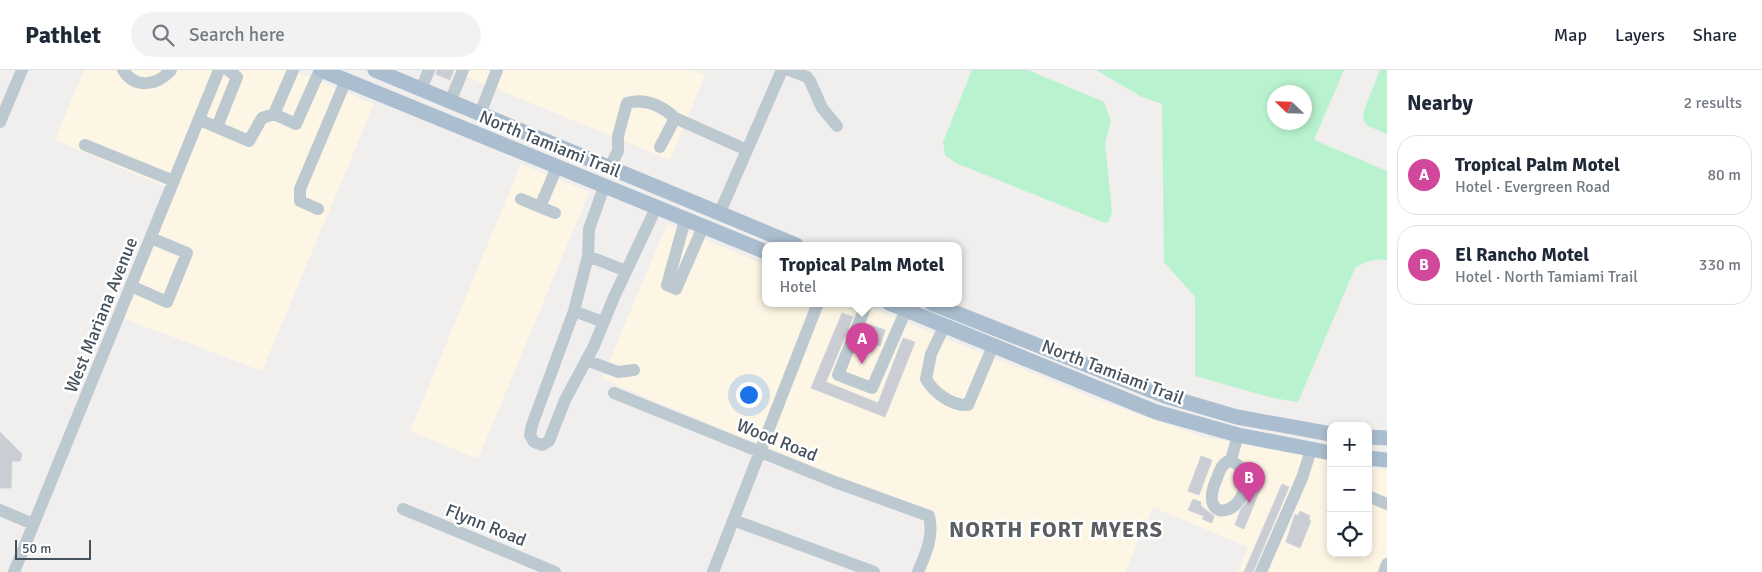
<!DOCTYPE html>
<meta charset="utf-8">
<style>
body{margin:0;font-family:Signika,sans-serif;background:#f2f2f3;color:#1f2937}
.controls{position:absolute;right:15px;bottom:15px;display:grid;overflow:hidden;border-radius:10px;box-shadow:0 2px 8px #0003}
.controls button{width:45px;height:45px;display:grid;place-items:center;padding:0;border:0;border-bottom:1px solid #e0e1e3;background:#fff;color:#1f2937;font:25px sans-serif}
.compass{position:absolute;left:1267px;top:15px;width:45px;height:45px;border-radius:50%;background:#fff;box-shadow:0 2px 8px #0003;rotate:293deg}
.scale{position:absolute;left:15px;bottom:12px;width:76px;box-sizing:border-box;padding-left:5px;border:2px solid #45515d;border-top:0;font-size:14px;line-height:18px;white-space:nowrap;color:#45515d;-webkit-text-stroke:4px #fff;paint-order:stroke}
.you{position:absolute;left:748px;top:324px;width:18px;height:18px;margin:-12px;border:4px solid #fff;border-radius:50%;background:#1a73e8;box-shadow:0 0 0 8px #1a73e833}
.badge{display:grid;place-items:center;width:32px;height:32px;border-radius:50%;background:#db2777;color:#fff;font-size:16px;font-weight:700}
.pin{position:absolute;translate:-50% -41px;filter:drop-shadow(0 1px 2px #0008)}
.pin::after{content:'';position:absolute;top:26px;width:18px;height:15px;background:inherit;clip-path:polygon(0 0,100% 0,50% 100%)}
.popup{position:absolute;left:762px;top:172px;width:200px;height:65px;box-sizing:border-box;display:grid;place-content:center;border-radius:10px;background:#fff;filter:drop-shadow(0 1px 4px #0005);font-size:16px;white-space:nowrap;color:#747a83}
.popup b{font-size:19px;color:#1f2937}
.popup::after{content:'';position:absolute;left:50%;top:100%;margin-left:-10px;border:10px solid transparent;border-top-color:#fff}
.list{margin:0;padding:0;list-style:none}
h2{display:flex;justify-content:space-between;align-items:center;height:65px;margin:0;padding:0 20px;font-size:21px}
h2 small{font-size:16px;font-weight:400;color:#747a83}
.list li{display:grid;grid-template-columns:32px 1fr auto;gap:15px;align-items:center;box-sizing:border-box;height:80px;margin:0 10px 10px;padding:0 10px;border:1px solid #e0e1e3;border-radius:20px}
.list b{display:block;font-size:19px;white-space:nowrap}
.list p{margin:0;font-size:16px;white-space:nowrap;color:#747a83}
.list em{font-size:16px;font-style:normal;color:#747a83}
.icon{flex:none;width:28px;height:28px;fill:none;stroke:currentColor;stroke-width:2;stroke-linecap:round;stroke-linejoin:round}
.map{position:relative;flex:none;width:1387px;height:502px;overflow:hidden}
header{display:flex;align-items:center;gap:30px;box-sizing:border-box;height:70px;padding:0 25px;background:#fff;border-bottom:1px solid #e0e1e3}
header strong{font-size:24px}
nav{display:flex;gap:28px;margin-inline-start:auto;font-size:18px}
.search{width:350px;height:45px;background:#f2f2f3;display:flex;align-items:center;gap:12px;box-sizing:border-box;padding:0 18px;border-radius:28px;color:#747a83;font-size:19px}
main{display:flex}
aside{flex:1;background:#fff}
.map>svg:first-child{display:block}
</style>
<header>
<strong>Pathlet</strong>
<div class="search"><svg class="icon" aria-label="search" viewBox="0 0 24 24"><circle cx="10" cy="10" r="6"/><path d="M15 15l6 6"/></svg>Search here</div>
<nav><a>Map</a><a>Layers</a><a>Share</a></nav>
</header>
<main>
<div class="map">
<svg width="1387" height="502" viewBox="0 0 1387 502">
<rect width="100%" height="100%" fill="#f1eeee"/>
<!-- commercial -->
<path fill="#fdf6e5" d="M 84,0 L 293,0 L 374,34 L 262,301 L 120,247 L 171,119 L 55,70 Z
M 450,0 L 693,0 L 705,5 L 670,90 Z
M 521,94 L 589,122 L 478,389 L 410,361 Z
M 667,154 L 766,195 L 766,233 L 858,233 L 1098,330 L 1203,367 L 1331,391 L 1331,483 L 1368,483 L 1368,397 L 1387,400 L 1387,502 L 1238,502 L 1248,477 L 1153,437 L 1125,502 L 914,502 L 936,448 L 602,309 Z"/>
<!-- green -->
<path fill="#b8f2ce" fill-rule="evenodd" d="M 972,0 L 1028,0 L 1104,32 L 1111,51 L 1105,73 L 1112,142 L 1109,151 L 1105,153 L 956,93 L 945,85 L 943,72 Z
M 1096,0 L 1344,0 L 1314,70 L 1387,101 L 1387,190 C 1376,188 1365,191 1355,198 L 1298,332 L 1273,328 L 1195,306 L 1195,227 L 1164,192 L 1162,34 L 1142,27 ZM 1304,22 L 1304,52 L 1274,52 L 1274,22 Z
M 1380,0 L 1387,0 L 1387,64 L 1368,56 L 1363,50 L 1364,40 Z"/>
<!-- building -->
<path fill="#cacdd3" stroke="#d1d4da" d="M 437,0 L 454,0 L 450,10 L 436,4 Z
M 842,243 L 853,247 L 826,312 L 878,333 L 903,268 L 915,272 L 885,347 L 811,318 Z
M 870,255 L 885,260 L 880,276 L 871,273 L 867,282 L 858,278 Z
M 0,362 L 22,384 L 20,391 L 12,391 L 11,418 L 0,418 Z
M 1201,386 L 1212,390 L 1199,425 L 1188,421 Z
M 1255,406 L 1264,410 L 1244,459 L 1235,455 L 1241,439 L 1248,431 Z
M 1282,414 L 1289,417 L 1253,502 L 1244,502 Z
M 1193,429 L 1201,432 L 1201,436 L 1214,446 L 1212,453 L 1202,449 L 1204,446 L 1188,440 Z
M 1300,441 L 1310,446 L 1309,450 L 1311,451 L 1300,478 L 1286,472 L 1295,444 L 1298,446 Z"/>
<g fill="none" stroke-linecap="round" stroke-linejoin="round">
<!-- minor -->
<path stroke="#bdc9d1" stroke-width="12" d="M 123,0 C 135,19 157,16 171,0
M 293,0 L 274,44 L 296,54 L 320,0
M 789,0 L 807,7 L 810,11 L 822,38 L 837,56
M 421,19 L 429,0
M 451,30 L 463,0
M 480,44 L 497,0
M 675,48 L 747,80
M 200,50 L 249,71 L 262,48 L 274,44
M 0,52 L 22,0
M 217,57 L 237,7 L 228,0
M 85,75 L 174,111
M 609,99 L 618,81 L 618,66 L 627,33 C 645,28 661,35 675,48 L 660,77
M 604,117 L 589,159 L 588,186 L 574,241 L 532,355 L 530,365 L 534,372 L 542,375 L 549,371 L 565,330 L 594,276 L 614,227 L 656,138
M 521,129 L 540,137 L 557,97
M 540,137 L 555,143
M 318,139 L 300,131 L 300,119 L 346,10
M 720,142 L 782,0
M 685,150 L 667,215 L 676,219 L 703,157
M 588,186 L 626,201
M 131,216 L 167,232 L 187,183 L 151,168
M 867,233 L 838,305 L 872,318 L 906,240
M 574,241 L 603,252
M 944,257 L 931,284 L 926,309 C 934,323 952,336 968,335 L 993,276
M 586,290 L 618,302 L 634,300
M 614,323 L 835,412 L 929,446 C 934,467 926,483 918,502
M 1231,390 L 1246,401 C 1251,447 1195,457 1217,408 C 1220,400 1222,393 1231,390 L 1238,365
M 1368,426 L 1387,434
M 403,439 L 555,502
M 0,440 L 33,454
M 733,450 L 874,502
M 14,502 L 219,0
M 713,502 L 818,233
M 1261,502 L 1302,408 L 1311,380
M 1384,502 L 1387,494"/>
<!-- major -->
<path stroke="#abbecf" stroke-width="15" d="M 321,0 L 766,182
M 375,0 L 796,175
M 889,233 L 1156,342 L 1238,365 L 1331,383
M 931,233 L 1165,326 L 1237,347 L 1331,364
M 1368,367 L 1387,368
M 1368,388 L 1387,390"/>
</g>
<g text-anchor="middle" stroke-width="5" stroke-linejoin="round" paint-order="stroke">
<!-- street labels -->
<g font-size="18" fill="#45515d" stroke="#fff">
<text transform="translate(550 74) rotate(22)" y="6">North Tamiami Trail</text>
<text transform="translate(101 245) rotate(-68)" y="6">West Mariana Avenue</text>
<text transform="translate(1113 302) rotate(21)" y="6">North Tamiami Trail</text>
<text transform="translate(777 370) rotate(22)" y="6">Wood Road</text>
<text transform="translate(486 455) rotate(22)" y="6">Flynn Road</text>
</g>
<!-- district labels -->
<g font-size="22" font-weight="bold" letter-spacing="1" fill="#5a5e63" stroke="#fff">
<text x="1056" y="467">NORTH FORT MYERS</text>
</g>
</g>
</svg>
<div class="controls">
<button>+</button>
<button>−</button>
<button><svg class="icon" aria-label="locate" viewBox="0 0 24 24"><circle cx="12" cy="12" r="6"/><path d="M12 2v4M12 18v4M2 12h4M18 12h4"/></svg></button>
</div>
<svg class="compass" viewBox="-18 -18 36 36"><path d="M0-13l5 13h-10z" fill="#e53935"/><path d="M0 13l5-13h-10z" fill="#747a83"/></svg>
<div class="scale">50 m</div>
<div class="you"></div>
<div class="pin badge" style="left:862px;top:294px;background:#d1479c">A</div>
<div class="popup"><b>Tropical Palm Motel</b>Hotel</div>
<div class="pin badge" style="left:1249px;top:433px;background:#d1479c">B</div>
</div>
<aside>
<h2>Nearby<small>2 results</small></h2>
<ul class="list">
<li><span class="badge" style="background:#d1479c">A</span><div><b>Tropical Palm Motel</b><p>Hotel · Evergreen Road</p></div><em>80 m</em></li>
<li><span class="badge" style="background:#d1479c">B</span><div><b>El Rancho Motel</b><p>Hotel · North Tamiami Trail</p></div><em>330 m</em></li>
</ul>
</aside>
</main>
